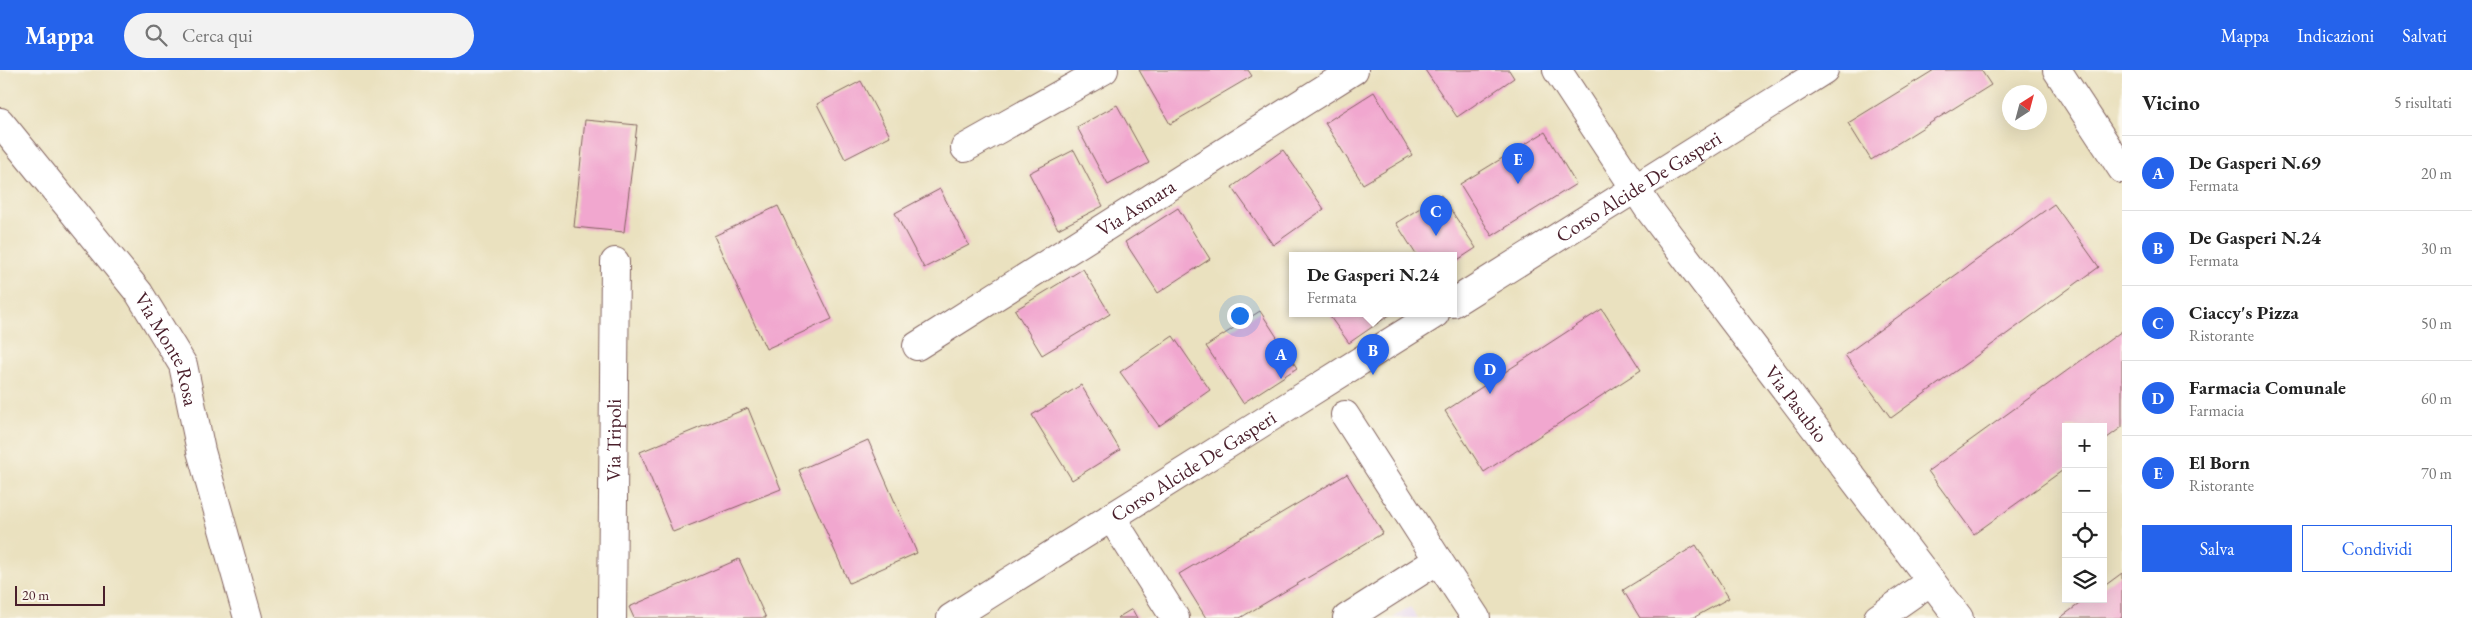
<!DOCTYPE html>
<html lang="it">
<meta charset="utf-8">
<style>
body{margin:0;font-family:"EB Garamond",serif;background:#f2f2f2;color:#222}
.controls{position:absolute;right:15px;bottom:15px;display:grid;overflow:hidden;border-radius:0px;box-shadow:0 5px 20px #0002}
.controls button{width:45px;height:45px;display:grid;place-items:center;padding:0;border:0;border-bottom:1px solid #e0e0e0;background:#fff;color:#222;font:25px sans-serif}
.compass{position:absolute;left:2002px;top:15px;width:45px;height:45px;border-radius:50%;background:#fff;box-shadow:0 5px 20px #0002;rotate:36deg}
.scale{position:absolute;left:15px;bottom:12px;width:90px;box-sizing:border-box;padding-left:5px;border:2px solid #4a1f2b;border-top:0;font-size:14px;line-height:18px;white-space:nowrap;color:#4a1f2b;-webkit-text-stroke:4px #fbf7ec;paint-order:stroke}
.you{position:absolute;left:1239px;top:245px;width:18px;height:18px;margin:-12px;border:4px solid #fff;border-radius:50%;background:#1a73e8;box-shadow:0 0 0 8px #1a73e833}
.badge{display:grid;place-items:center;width:32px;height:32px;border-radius:50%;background:#2563eb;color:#fff;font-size:16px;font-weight:700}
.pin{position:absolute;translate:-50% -41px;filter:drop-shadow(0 1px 2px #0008)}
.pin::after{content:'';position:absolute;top:26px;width:18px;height:15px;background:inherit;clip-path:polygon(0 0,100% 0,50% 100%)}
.popup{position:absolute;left:1289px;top:182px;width:168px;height:65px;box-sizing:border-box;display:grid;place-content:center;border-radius:0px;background:#fff;filter:drop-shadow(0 1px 4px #0005);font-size:16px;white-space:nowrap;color:#767676}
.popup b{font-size:19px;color:#222}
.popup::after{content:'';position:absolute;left:50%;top:100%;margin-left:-10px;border:10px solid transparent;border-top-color:#fff}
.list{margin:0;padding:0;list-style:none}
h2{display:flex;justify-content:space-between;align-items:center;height:65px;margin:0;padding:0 20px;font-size:21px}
h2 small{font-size:16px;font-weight:400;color:#767676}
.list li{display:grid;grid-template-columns:32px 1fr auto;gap:15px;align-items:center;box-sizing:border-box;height:75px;padding:0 20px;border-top:1px solid #e0e0e0}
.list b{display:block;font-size:19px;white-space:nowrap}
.list p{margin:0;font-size:16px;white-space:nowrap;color:#767676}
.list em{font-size:16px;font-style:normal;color:#767676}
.actions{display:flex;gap:10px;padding:15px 20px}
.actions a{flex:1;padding:11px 0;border:1px solid #2563eb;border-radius:0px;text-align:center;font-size:18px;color:#2563eb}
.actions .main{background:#2563eb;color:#fff}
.icon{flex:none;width:28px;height:28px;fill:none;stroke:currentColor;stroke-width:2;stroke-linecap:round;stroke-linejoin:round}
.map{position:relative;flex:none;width:2122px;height:548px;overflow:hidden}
header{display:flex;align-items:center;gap:30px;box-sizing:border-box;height:70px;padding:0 25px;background:#2563eb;color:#fff}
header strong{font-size:24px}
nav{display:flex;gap:28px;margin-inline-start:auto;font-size:18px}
.search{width:350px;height:45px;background:#f2f2f2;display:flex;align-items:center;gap:12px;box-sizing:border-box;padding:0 18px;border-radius:28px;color:#767676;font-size:19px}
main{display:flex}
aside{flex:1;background:#fff}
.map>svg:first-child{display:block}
</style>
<header>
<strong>Mappa</strong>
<div class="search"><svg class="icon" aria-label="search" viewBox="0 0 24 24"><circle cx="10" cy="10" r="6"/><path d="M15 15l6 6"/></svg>Cerca qui</div>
<nav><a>Mappa</a><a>Indicazioni</a><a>Salvati</a></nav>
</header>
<main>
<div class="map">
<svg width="2122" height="548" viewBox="0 0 2122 548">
<rect width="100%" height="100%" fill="#fbf7ec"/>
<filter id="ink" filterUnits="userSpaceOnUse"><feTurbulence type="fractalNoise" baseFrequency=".02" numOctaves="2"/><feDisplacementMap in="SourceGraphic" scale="10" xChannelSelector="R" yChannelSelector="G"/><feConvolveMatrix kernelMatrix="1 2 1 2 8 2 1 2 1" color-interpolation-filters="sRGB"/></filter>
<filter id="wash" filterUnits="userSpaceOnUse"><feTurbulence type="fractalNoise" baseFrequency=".0096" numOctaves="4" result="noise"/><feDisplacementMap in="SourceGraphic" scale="20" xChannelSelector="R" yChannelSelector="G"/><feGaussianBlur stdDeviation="1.12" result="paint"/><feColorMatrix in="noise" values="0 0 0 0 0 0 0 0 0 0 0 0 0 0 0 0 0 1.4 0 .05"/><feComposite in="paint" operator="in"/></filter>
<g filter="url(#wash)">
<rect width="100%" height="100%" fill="#eae1bf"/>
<!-- built -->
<path fill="#e4d3f2" d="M 1410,537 L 1418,548 L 1393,548 Z"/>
<g id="blocks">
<!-- building -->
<path fill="#f1a7cf" d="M 1139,0 L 1248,0 L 1252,6 L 1170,54 Z
M 1425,0 L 1509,0 L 1514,8 L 1457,47 Z
M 1934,0 L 1981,0 L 1991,15 L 1871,90 L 1848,53 Z
M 861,11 L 890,66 L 845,89 L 817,34 Z
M 1374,22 L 1412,85 L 1363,114 L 1325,53 Z
M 1117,35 L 1149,93 L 1108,115 L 1077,57 Z
M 585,50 L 637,55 L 624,162 L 574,157 Z
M 1545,62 L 1576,114 L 1492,166 L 1460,114 Z
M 1074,80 L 1103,136 L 1058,159 L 1029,103 Z
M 1283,80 L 1324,139 L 1273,175 L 1232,117 Z
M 940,119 L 969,175 L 924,198 L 895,143 Z
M 1441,125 L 1476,178 L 1453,193 L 1453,186 L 1417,186 L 1396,153 Z
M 2054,134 L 2099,197 L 1891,348 L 1845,285 Z
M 778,136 L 832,249 L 766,279 L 714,166 Z
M 1178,138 L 1210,189 L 1158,223 L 1125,172 Z
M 1083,199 L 1110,244 L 1042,285 L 1015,240 Z
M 1602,239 L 1641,300 L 1484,402 L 1445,341 Z
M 1260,241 L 1297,298 L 1243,333 L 1206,276 Z
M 1328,244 L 1391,244 L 1349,273 Z
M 2122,261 L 2122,357 L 2103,371 L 2103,357 L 2066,357 L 2066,398 L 1974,464 L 1928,401 Z
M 1173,266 L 1210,320 L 1159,356 L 1120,302 Z
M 1081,315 L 1120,380 L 1072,410 L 1032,345 Z
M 748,338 L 781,419 L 673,462 L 640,382 Z
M 868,370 L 917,483 L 849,513 L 799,400 Z
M 1347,404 L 1383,463 L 1240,548 L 1206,548 L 1179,504 Z
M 1696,475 L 1729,528 L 1693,548 L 1640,548 L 1623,520 Z
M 739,489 L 766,548 L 634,548 L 629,537 Z
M 2122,503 L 2122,548 L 2060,548 L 2086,529 L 2103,529 L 2103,517 Z
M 1132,539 L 1137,548 L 1117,548 Z"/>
</g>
</g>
<g filter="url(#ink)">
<use href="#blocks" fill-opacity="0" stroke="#82635f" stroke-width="1"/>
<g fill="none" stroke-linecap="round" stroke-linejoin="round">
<!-- minor casing -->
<g stroke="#82635f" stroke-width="30">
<g id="minor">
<path id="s1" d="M 1557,0 L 1648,138 L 1959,548"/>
<path d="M 2057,0 L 2122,99"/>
<path id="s2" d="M 0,52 L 139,223 L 183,295 L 201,381 L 248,548"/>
<path d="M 965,78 L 1104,0"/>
<path id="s3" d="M 1453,233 L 1824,0"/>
<path id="s4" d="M 917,276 L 1354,0"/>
<path d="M 1345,345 L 1438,490 L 1347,548"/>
<path d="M 1111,447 L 1175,548"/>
<path d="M 1438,490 L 1476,548"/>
<path id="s5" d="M 612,548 L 615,192"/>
<path id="s6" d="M 951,548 L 1435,244"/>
<path d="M 1878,548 L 1931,511"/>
</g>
</g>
<!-- minor -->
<use href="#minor" stroke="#fff" stroke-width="28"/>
</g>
</g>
<g text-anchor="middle" stroke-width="4.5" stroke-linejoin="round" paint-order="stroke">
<!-- street labels -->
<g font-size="20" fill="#4a1f2b" stroke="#fbf7ec">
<text dy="7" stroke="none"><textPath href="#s3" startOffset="219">Corso Alcide De Gasperi</textPath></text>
<text dy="7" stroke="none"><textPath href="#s4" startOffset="259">Via Asmara</textPath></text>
<text dy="7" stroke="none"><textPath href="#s2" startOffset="284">Via Monte Rosa</textPath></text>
<text dy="7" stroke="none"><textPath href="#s1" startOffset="411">Via Pasubio</textPath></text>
<text dy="7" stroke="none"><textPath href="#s5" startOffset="178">Via Tripoli</textPath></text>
<text dy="7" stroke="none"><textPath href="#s6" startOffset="286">Corso Alcide De Gasperi</textPath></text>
</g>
</g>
</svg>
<div class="controls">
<button>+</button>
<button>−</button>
<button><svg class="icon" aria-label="locate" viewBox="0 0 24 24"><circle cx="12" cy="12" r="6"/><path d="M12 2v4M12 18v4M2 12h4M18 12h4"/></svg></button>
<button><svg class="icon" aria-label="layers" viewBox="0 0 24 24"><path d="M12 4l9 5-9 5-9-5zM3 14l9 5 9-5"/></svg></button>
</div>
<svg class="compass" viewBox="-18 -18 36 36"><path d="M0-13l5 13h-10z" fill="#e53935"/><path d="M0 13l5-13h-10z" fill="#767676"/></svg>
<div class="scale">20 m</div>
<div class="you"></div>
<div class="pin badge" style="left:1281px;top:309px">A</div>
<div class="pin badge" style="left:1373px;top:305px">B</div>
<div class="popup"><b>De Gasperi N.24</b>Fermata</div>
<div class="pin badge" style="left:1436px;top:166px">C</div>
<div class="pin badge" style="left:1490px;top:324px">D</div>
<div class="pin badge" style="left:1518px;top:114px">E</div>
</div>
<aside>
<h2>Vicino<small>5 risultati</small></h2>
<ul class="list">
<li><span class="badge">A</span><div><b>De Gasperi N.69</b><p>Fermata</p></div><em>20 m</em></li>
<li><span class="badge">B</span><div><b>De Gasperi N.24</b><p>Fermata</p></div><em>30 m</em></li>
<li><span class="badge">C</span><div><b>Ciaccy's Pizza</b><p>Ristorante</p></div><em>50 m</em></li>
<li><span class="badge">D</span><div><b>Farmacia Comunale</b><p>Farmacia</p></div><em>60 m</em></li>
<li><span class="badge">E</span><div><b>El Born</b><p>Ristorante</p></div><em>70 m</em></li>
</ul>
<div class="actions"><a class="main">Salva</a><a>Condividi</a></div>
</aside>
</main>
